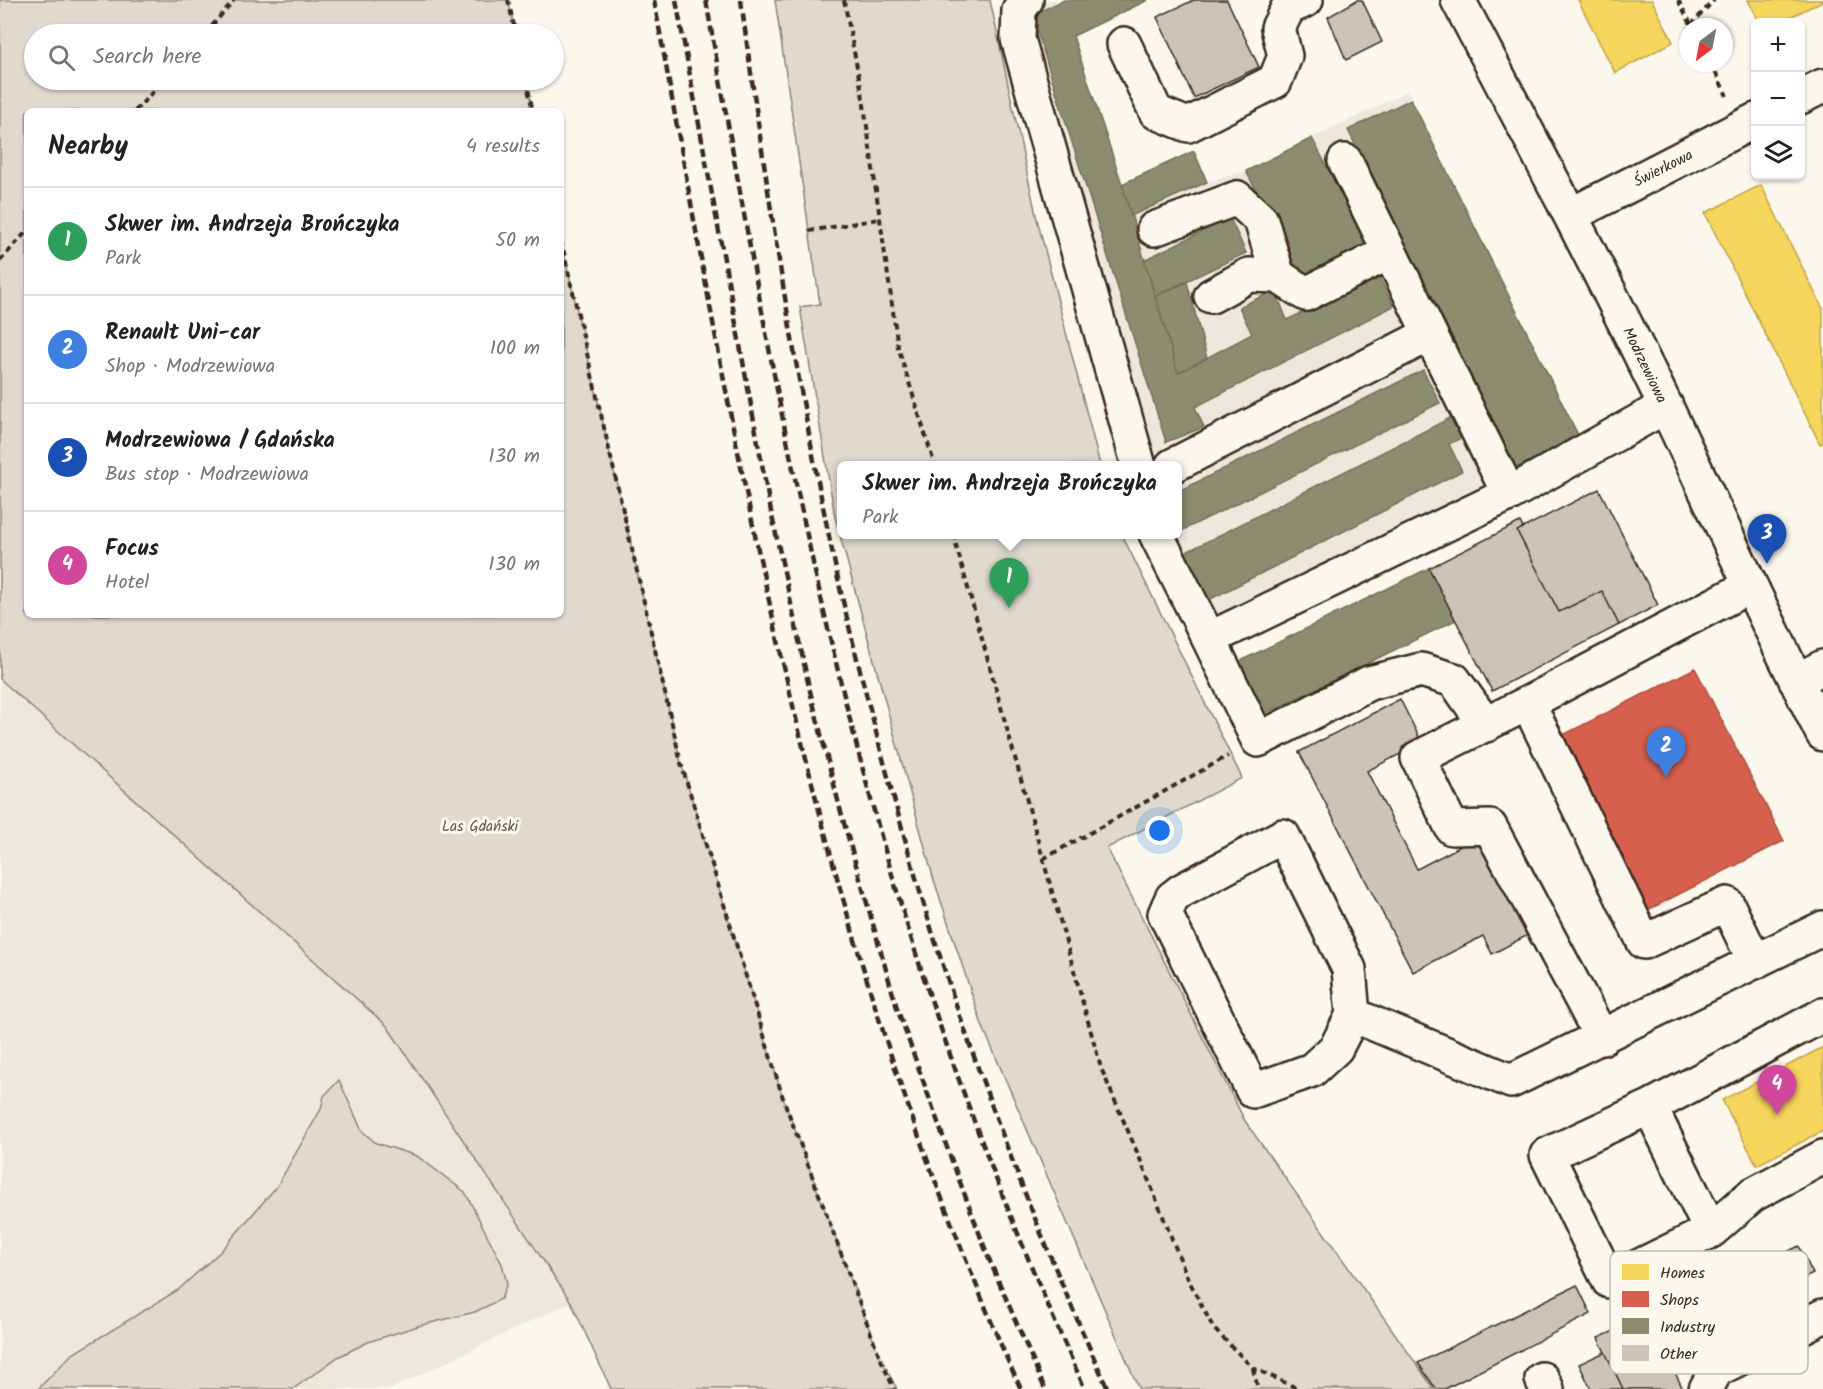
<!DOCTYPE html>
<meta charset="utf-8">
<style>
body{margin:0;font-family:Kalam,sans-serif;background:#f6f6f6;color:#222}
.controls{position:absolute;right:18px;top:18px;display:grid;overflow:hidden;border-radius:9px;box-shadow:0 2px 4px #0004}
.controls button{width:54px;height:54px;display:grid;place-items:center;padding:0;border:0;border-bottom:2px solid #e0e0e0;background:#fff;color:#222;font:30px sans-serif}
.compass{position:absolute;left:1679px;top:18px;width:54px;height:54px;border-radius:50%;background:#fff;box-shadow:0 2px 4px #0004;rotate:212deg}
.you{position:absolute;left:1160px;top:831px;width:21px;height:21px;margin:-15px;border:4px solid #fff;border-radius:50%;background:#1a73e8;box-shadow:0 0 0 9px #1a73e833}
.badge{display:grid;place-items:center;width:39px;height:39px;border-radius:50%;background:#d1495b;color:#fff;font-size:20px;font-weight:700}
.pin{position:absolute;translate:-50% -50px;filter:drop-shadow(0 2px 3px #0008)}
.pin::after{content:'';position:absolute;top:32px;width:21px;height:18px;background:inherit;clip-path:polygon(0 0,100% 0,50% 100%)}
.popup{position:absolute;left:837px;top:461px;width:345px;height:78px;box-sizing:border-box;display:grid;place-content:center;border-radius:9px;background:#fff;filter:drop-shadow(0 2px 4px #0005);font-size:20px;white-space:nowrap;color:#767676}
.popup b{font-size:22px;color:#222}
.popup::after{content:'';position:absolute;left:50%;top:100%;margin-left:-12px;border:12px solid transparent;border-top-color:#fff}
.list{margin:0;padding:0;list-style:none}
h2{display:flex;justify-content:space-between;align-items:center;height:78px;margin:0;padding:0 24px;font-size:26px}
h2 small{font-size:20px;font-weight:400;color:#767676}
.list li{display:grid;grid-template-columns:39px 1fr auto;gap:18px;align-items:center;box-sizing:border-box;height:108px;padding:0 24px;border-top:2px solid #e0e0e0}
.list b{display:block;font-size:22px;white-space:nowrap}
.list p{margin:0;font-size:20px;white-space:nowrap;color:#767676}
.list em{font-size:20px;font-style:normal;color:#767676}
.icon{flex:none;width:33px;height:33px;fill:none;stroke:currentColor;stroke-width:2;stroke-linecap:round;stroke-linejoin:round}
.map{position:relative;flex:none;width:1823px;height:1389px;overflow:hidden}
.search{position:absolute;background:#fff;box-shadow:0 2px 4px #0004;left:24px;top:24px;width:540px;height:66px;display:flex;align-items:center;gap:15px;box-sizing:border-box;padding:0 21px;border-radius:33px;color:#767676;font-size:22px}
.panel{position:absolute;background:#fff;box-shadow:0 2px 4px #0004;left:24px;top:108px;width:540px;height:510px;border-radius:9px}
.map>svg:first-child{display:block}
</style>
<div class="map">
<svg width="1823" height="1389" viewBox="0 0 1823 1389">
<rect width="100%" height="100%" fill="#fbf7ec"/>
<filter id="ink" filterUnits="userSpaceOnUse"><feTurbulence type="fractalNoise" baseFrequency=".0167" numOctaves="2"/><feDisplacementMap in="SourceGraphic" scale="12" xChannelSelector="R" yChannelSelector="G"/><feConvolveMatrix kernelMatrix="1 2 1 2 8 2 1 2 1" color-interpolation-filters="sRGB"/></filter>
<g filter="url(#ink)">
<!-- built -->
<path fill="#ede8dd" d="M 1002,0 L 1148,0 L 1073,37 L 1122,184 L 1207,182 L 1246,171 L 1408,91 L 1579,437 L 1190,637 L 1142,535 L 1177,534 L 1177,466 L 1117,465 Z
M 0,679 L 387,1026 L 571,1302 L 391,1389 L 0,1389 Z"/>
<!-- green -->
<path fill="#dfd9ce" stroke="#8d8276" stroke-width="1.5" d="M 0,0 L 508,0 L 516,34 L 34,34 L 34,80 L 526,80 L 533,111 L 27,111 L 27,615 L 561,615 L 561,240 L 681,763 L 783,1098 L 879,1355 L 897,1389 L 611,1389 L 571,1302 L 387,1026 L 0,679 Z
M 775,0 L 990,0 L 1036,215 L 1100,465 L 841,466 L 841,534 L 1122,535 L 1242,778 L 1107,848 L 1245,1121 L 1434,1389 L 1139,1389 L 982,1025 L 933,877 L 835,517 L 800,307 L 820,304 Z
M 339,1080 L 362,1131 L 376,1143 L 417,1156 L 465,1192 L 502,1264 L 507,1283 L 501,1299 L 475,1312 L 418,1326 L 368,1342 L 338,1357 L 293,1389 L 38,1389 L 71,1355 L 178,1290 L 221,1251 L 277,1186 L 321,1109 L 324,1096 Z"/>
<!-- homes -->
<path fill="#f6d55c" stroke="#bea249" stroke-width="1.5" d="M 1578,0 L 1652,0 L 1673,42 L 1615,73 Z
M 1748,0 L 1823,0 L 1823,1 L 1780,22 L 1759,22 Z
M 1761,185 L 1823,309 L 1823,443 L 1820,444 L 1705,213 Z
M 1823,1047 L 1823,1131 L 1757,1165 L 1722,1100 Z"/>
<!-- shops -->
<path fill="#d6604d" stroke="#a8503f" stroke-width="1.5" d="M 1695,668 L 1784,841 L 1642,913 L 1553,740 Z"/>
<!-- industry -->
<path fill="#8c8c6e" stroke="#746f56" stroke-width="1.5" d="M 1064,0 L 1148,0 L 1073,36 L 1122,184 L 1178,373 L 1252,334 L 1239,307 L 1275,290 L 1287,320 L 1378,275 L 1394,306 L 1195,407 L 1204,427 L 1166,442 L 1032,15 Z
M 1411,99 L 1579,437 L 1516,468 L 1348,130 Z
M 1312,138 L 1370,249 L 1304,283 L 1246,171 Z
M 1194,151 L 1207,182 L 1131,216 L 1122,184 Z
M 1230,218 L 1246,253 L 1155,296 L 1144,260 Z
M 1187,282 L 1207,358 L 1178,373 L 1155,296 Z
M 1423,370 L 1440,403 L 1177,533 L 1177,492 Z
M 1452,417 L 1463,437 L 1449,444 L 1462,471 L 1205,602 L 1180,555 Z
M 1429,568 L 1456,620 L 1260,716 L 1234,664 Z"/>
<!-- building -->
<path fill="#ccc4b9" stroke="#3b2a1e" stroke-width="1.5" d="M 1194,0 L 1227,0 L 1259,67 L 1194,98 L 1157,17 Z
M 1357,0 L 1362,0 L 1382,42 L 1346,60 L 1328,17 Z
M 1599,489 L 1658,605 L 1619,625 L 1602,591 L 1559,612 L 1517,531 Z
M 1520,522 L 1523,528 L 1517,531 L 1559,612 L 1602,591 L 1619,625 L 1492,691 L 1429,568 Z
M 1400,699 L 1422,743 L 1367,771 L 1417,869 L 1478,837 L 1528,935 L 1492,954 L 1483,936 L 1413,972 L 1299,752 Z
M 1799,1246 L 1813,1274 L 1765,1298 L 1752,1269 Z
M 1743,1273 L 1768,1328 L 1711,1354 L 1702,1349 L 1680,1302 Z
M 1577,1285 L 1591,1314 L 1445,1389 L 1436,1389 L 1418,1363 Z
M 1680,1302 L 1694,1332 L 1661,1344 L 1613,1368 L 1598,1338 Z
M 1661,1344 L 1683,1389 L 1623,1389 L 1613,1368 Z
M 1605,1352 L 1613,1368 L 1623,1389 L 1591,1389 L 1579,1364 Z"/>
<g fill="none" stroke-linecap="round" stroke-linejoin="round">
<!-- minor casing -->
<g stroke="#3b2a1e" stroke-width="38">
<path id="minor" d="M 1026,0 L 1019,10 L 1018,39 L 1139,466
M 1458,0 C 1529,135 1600,270 1666,407 C 1718,516 1768,626 1823,734
M 1124,44 L 1156,112 L 1188,125 L 1275,81 L 1285,56 L 1278,28 L 1288,8 L 1306,0
M 1800,97 L 1823,86
M 1571,215 L 1756,120
M 1154,229 L 1237,198 L 1261,220 L 1278,276 L 1306,294 L 1390,252
M 1211,296 L 1249,275 L 1278,276
M 1430,334 L 1509,494 L 1666,406
M 1172,466 L 1430,334 L 1345,161
M 1156,534 L 1209,639 L 1509,494
M 1209,639 L 1258,740 L 1369,683 L 1421,670 L 1454,680 L 1486,725
M 1796,681 L 1823,667
M 1528,703 L 1750,586
M 1283,836 L 1349,969 L 1353,1015 L 1336,1048 L 1312,1070 L 1253,1091 L 1165,914 L 1172,898 L 1181,891 Z
M 1353,1015 L 1511,1081 L 1823,928
M 1602,1038 L 1490,827 L 1452,828 L 1418,758 L 1528,703 L 1644,942 L 1727,904 L 1755,962
M 1650,1107 L 1711,1231 L 1609,1281 L 1547,1155 Z
M 1650,1107 L 1823,1015
M 1711,1231 L 1752,1195 L 1823,1157
M 1542,1379 L 1547,1389
M 1706,1389 L 1716,1370 L 1823,1316"/>
</g>
<!-- path -->
<path stroke="#3b2a1e" stroke-width="4" stroke-dasharray="6 4.5" stroke-linecap="butt" d="M 508,0 L 516,34
M 844,0 L 863,98 L 898,347 L 935,466
M 1678,0 L 1692,26
M 1691,25 L 1714,0
M 205,34 L 234,0
M 1711,63 L 1727,96
M 526,80 L 533,111
M 135,111 L 164,80
M 809,231 L 879,219
M 561,240 L 681,763 L 783,1098 L 879,1355 L 894,1389
M 0,261 L 27,231
M 953,534 L 1101,1068 L 1140,1159 L 1188,1279 L 1214,1329 L 1253,1368 L 1299,1389
M 1043,859 L 1228,756
M 1253,1369 L 1258,1389"/>
<!-- minor -->
<use href="#minor" stroke="#fbf7ec" stroke-width="33"/>
<!-- rail -->
<path stroke="#3b2a1e" stroke-width="4.5" stroke-dasharray="9 4.5" stroke-linecap="butt" d="M 654,0 C 731,420 799,844 959,1242 C 979,1291 998,1341 1021,1389
M 676,0 L 769,502 L 809,687 L 842,816 L 897,1008 L 949,1153 L 989,1259 L 1045,1389
M 706,0 C 763,324 819,649 919,963 C 966,1108 1022,1251 1085,1389
M 741,0 C 767,194 797,388 838,579 C 851,638 867,697 882,755 C 900,820 917,886 938,950 C 986,1099 1043,1246 1108,1389"/>
</g>
</g>
<g text-anchor="middle" stroke-width="6" stroke-linejoin="round" paint-order="stroke">
<!-- street labels -->
<g font-size="15" fill="#3b2a1e" stroke="#fbf7ec">
<text transform="translate(1663 168) rotate(-27)" y="5">Świerkowa</text>
<text transform="translate(1645 365) rotate(64)" y="5">Modrzewiowa</text>
</g>
<!-- park labels -->
<g font-size="15" fill="#64564a" stroke="#fbf7ec">
<text x="480" y="831">Las Gdański</text>
</g>
</g>
<!-- legend -->
<rect x="1610" y="1251" width="198" height="123" rx="9" fill="#fbf7ec" stroke="#c1baae" stroke-width="1.5"/>
<rect x="1622" y="1264" width="27" height="16" fill="#f6d55c"/>
<rect x="1622" y="1291" width="27" height="16" fill="#d6604d"/>
<rect x="1622" y="1318" width="27" height="16" fill="#8c8c6e"/>
<rect x="1622" y="1345" width="27" height="16" fill="#ccc4b9"/>
<g font-size="16" fill="#3b2a1e">
<text x="1660" y="1278">Homes</text>
<text x="1660" y="1305">Shops</text>
<text x="1660" y="1332">Industry</text>
<text x="1660" y="1359">Other</text>
</g>
</svg>
<div class="controls">
<button>+</button>
<button>−</button>
<button><svg class="icon" aria-label="layers" viewBox="0 0 24 24"><path d="M12 4l9 5-9 5-9-5zM3 14l9 5 9-5"/></svg></button>
</div>
<svg class="compass" viewBox="-18 -18 36 36"><path d="M0-13l5 13h-10z" fill="#e53935"/><path d="M0 13l5-13h-10z" fill="#767676"/></svg>
<div class="you"></div>
<div class="pin badge" style="left:1009px;top:608px;background:#2e9e5b">1</div>
<div class="popup"><b>Skwer im. Andrzeja Brończyka</b>Park</div>
<div class="pin badge" style="left:1666px;top:777px;background:#3f7fe0">2</div>
<div class="pin badge" style="left:1767px;top:564px;background:#1a4fb4">3</div>
<div class="pin badge" style="left:1777px;top:1115px;background:#d1479c">4</div>
<div class="search"><svg class="icon" aria-label="search" viewBox="0 0 24 24"><circle cx="10" cy="10" r="6"/><path d="M15 15l6 6"/></svg>Search here</div>
<section class="panel">
<h2>Nearby<small>4 results</small></h2>
<ul class="list">
<li><span class="badge" style="background:#2e9e5b">1</span><div><b>Skwer im. Andrzeja Brończyka</b><p>Park</p></div><em>50 m</em></li>
<li><span class="badge" style="background:#3f7fe0">2</span><div><b>Renault Uni-car</b><p>Shop · Modrzewiowa</p></div><em>100 m</em></li>
<li><span class="badge" style="background:#1a4fb4">3</span><div><b>Modrzewiowa / Gdańska</b><p>Bus stop · Modrzewiowa</p></div><em>130 m</em></li>
<li><span class="badge" style="background:#d1479c">4</span><div><b>Focus</b><p>Hotel</p></div><em>130 m</em></li>
</ul>
</section>
</div>
